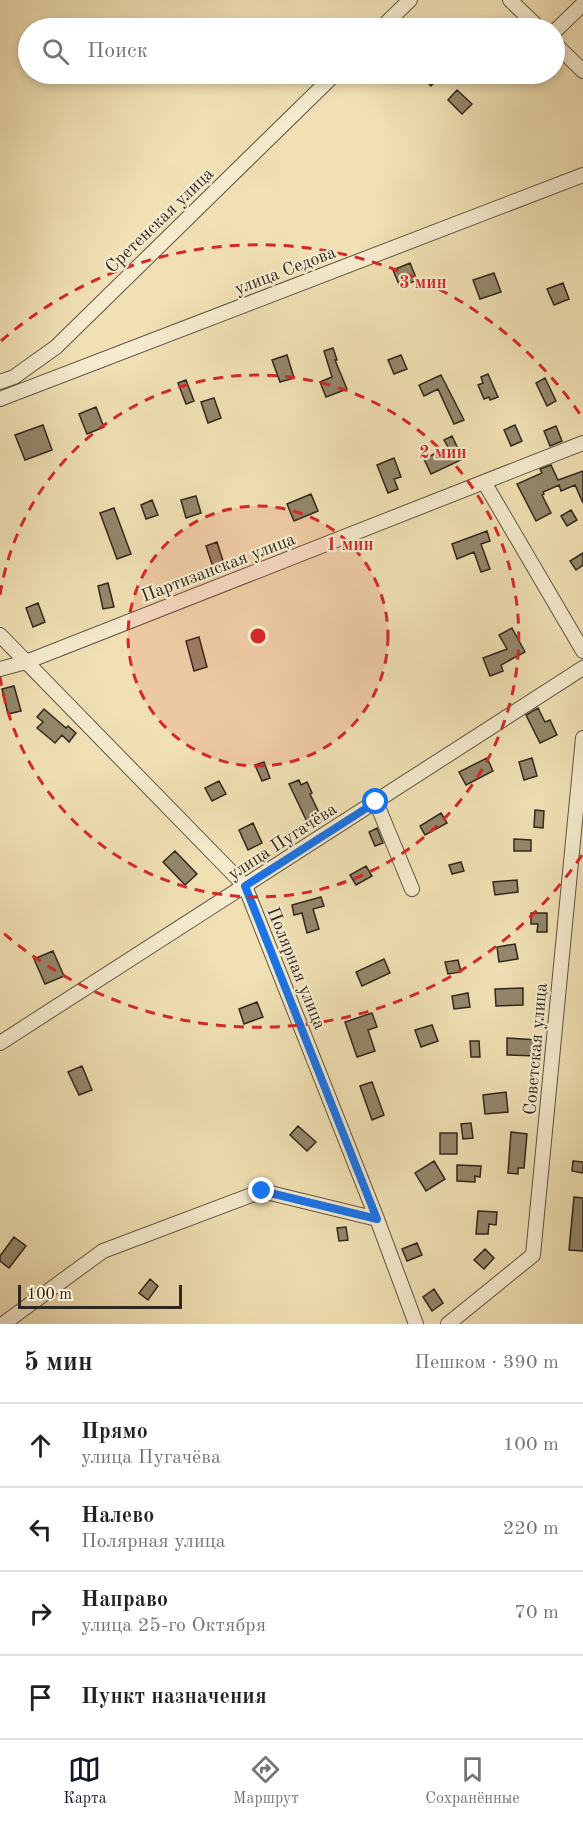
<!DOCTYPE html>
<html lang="ru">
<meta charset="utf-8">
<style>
body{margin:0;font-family:"Old Standard TT",serif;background:#f6f6f6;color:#202124}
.scale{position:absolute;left:18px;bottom:15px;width:164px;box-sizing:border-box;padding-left:6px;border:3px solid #30271e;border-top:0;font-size:16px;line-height:21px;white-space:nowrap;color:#30271e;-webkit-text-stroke:4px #f5ebce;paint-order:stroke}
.stop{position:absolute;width:18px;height:18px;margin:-14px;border:4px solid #1a73e8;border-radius:50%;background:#fff}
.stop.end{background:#1a73e8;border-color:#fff;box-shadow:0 2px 6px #0008}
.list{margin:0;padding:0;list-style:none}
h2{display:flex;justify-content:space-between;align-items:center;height:78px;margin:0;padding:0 24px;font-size:26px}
h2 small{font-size:20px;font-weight:400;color:#757577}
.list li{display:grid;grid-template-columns:39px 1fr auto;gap:18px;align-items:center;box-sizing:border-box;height:84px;padding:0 24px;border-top:2px solid #e0e0e0}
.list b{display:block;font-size:22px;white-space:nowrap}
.list p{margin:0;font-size:20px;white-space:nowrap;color:#757577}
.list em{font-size:20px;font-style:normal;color:#757577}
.icon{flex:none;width:33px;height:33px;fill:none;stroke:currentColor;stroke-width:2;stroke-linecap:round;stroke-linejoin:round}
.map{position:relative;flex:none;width:583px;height:1324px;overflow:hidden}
.search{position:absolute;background:#fff;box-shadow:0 3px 9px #0003;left:18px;right:18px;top:18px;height:66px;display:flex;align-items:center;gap:15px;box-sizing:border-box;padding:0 21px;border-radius:33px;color:#757577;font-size:22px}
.sheet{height:414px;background:#fff}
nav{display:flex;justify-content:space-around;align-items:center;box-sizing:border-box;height:84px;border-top:2px solid #e0e0e0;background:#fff;font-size:16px;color:#757577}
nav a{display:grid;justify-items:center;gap:3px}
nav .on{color:#111827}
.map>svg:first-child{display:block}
</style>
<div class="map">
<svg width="583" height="1324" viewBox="0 0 583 1324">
<rect width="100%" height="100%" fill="#f0e0b3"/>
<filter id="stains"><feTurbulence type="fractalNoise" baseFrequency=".00333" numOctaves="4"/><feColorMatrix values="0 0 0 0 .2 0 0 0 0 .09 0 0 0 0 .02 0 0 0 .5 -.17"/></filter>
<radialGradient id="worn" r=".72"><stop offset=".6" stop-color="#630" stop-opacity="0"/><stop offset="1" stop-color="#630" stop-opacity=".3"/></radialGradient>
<!-- building -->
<path fill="#94876b" stroke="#30271e" stroke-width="1.5" d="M 419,74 L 442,74 L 431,86 Z
M 457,90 L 472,104 L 462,114 L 448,100 Z
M 410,263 L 417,280 L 400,287 L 393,270 Z
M 494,273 L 501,292 L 480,299 L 473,280 Z
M 563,283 L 569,299 L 554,305 L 547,289 Z
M 333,348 L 337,360 L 335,360 L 347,389 L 326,397 L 320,382 L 332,377 L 324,351 Z
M 287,355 L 294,378 L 280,382 L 272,360 Z
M 401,355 L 407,369 L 394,374 L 388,360 Z
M 488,374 L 498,397 L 490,400 L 489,397 L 484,399 L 478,385 L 483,383 L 481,377 Z
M 441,375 L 464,420 L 454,424 L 438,389 L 424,396 L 419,385 Z
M 545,378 L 556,401 L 547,406 L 536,383 Z
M 186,380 L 194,401 L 186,404 L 178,383 Z
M 214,398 L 221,418 L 208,423 L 201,402 Z
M 96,407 L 104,427 L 87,434 L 79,414 Z
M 43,425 L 52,450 L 25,460 L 15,435 Z
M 515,425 L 522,441 L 511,446 L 504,430 Z
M 556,426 L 562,441 L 550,446 L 544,431 Z
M 452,436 L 463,459 L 431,474 L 424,459 L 448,447 L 444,440 Z
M 394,458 L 401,477 L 394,479 L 398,489 L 388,493 L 377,465 Z
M 551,465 L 558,480 L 583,471 L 583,503 L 575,485 L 561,491 L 559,485 L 543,492 L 544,494 L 542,495 L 551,513 L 536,521 L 517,484 L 542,473 L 540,469 Z
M 311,494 L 318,511 L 294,521 L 287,504 Z
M 196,496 L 201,513 L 186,518 L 181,500 Z
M 152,500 L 158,515 L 146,519 L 141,505 Z
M 114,508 L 131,554 L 117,559 L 100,513 Z
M 571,510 L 577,520 L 567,526 L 561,516 Z
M 487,531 L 490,541 L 481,544 L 490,569 L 481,572 L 474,552 L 457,559 L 452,544 Z
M 217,542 L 224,564 L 213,567 L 206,546 Z
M 583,553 L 583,565 L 576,570 L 570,561 Z
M 108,583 L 114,607 L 103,609 L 98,586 Z
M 38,603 L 45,622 L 33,627 L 26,608 Z
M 512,628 L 525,652 L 501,665 L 503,671 L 490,676 L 483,658 L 507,649 L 499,635 Z
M 199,637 L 207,667 L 194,671 L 186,641 Z
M 14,686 L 21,711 L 8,714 L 2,689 Z
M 538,708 L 545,722 L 550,720 L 557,735 L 540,743 L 526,715 Z
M 44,709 L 66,728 L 68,726 L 76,733 L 69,742 L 62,735 L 55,743 L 37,728 L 43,722 L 37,717 Z
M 487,758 L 493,771 L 466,785 L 459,772 Z
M 532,758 L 537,776 L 524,780 L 519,762 Z
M 264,762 L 270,778 L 262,781 L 255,765 Z
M 299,780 L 301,785 L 307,782 L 312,793 L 310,794 L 323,821 L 310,828 L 289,784 Z
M 219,781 L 226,794 L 212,801 L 205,788 Z
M 535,810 L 544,811 L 543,828 L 534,827 Z
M 441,813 L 447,823 L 425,835 L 420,826 Z
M 253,823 L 262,843 L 248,850 L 239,830 Z
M 377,828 L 383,843 L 375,846 L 369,832 Z
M 514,839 L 531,840 L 531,851 L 514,851 Z
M 175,851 L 197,874 L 185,885 L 163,862 Z
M 461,862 L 464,871 L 452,874 L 449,865 Z
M 366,866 L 372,876 L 356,885 L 350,875 Z
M 517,880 L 518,892 L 495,895 L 493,882 Z
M 321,897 L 324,906 L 313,909 L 319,929 L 307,933 L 302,913 L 294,915 L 292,905 Z
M 531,913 L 547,913 L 547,932 L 537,932 L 538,924 L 531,924 Z
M 515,944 L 518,959 L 499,962 L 497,947 Z
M 53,951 L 64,976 L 45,984 L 34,959 Z
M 384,959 L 390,973 L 362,986 L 356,972 Z
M 458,960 L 461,972 L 448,974 L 445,962 Z
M 523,988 L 523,1005 L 496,1006 L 495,989 Z
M 468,993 L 470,1007 L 454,1009 L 452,996 Z
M 257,1002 L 263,1017 L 244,1024 L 239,1009 Z
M 372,1013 L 377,1027 L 368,1030 L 375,1051 L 357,1057 L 345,1022 Z
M 432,1025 L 438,1041 L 421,1047 L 415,1030 Z
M 507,1038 L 537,1040 L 537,1056 L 507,1055 Z
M 470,1041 L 479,1041 L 480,1057 L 471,1057 Z
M 82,1066 L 92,1090 L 79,1095 L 68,1072 Z
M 372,1082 L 384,1115 L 372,1120 L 360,1086 Z
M 506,1092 L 508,1112 L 485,1114 L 483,1095 Z
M 471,1123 L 473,1138 L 463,1139 L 461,1124 Z
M 298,1126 L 316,1142 L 307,1151 L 290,1135 Z
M 511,1132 L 527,1134 L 524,1168 L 518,1168 L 518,1174 L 508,1173 Z
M 440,1133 L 457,1133 L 457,1154 L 440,1154 Z
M 434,1161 L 445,1179 L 426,1191 L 415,1173 Z
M 573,1161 L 583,1162 L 583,1173 L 572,1171 Z
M 457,1165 L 481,1166 L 480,1177 L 475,1176 L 475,1182 L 457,1181 Z
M 574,1197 L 583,1198 L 583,1251 L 569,1250 Z
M 478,1211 L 497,1212 L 496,1225 L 489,1224 L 488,1234 L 476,1234 Z
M 346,1227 L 348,1240 L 339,1241 L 337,1228 Z
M 14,1237 L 26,1246 L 9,1268 L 0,1261 L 0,1256 Z
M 417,1243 L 422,1255 L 407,1261 L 402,1249 Z
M 485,1249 L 494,1258 L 484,1269 L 474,1260 Z
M 150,1279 L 158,1286 L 148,1300 L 139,1293 Z
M 434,1289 L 443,1303 L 432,1311 L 423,1297 Z"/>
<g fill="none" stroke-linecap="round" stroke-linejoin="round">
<!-- minor casing -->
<g stroke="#605543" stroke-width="16">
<path id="minor" d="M 510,0 L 539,28
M 381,28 L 410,0
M 554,32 L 583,4
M 554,43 L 583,71
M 0,382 L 14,377 L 56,347 L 335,74
M 0,399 L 583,175
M 484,482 L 583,651
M 0,635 L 245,886 L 377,1219 L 416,1324
M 0,669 L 26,662 L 583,443
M 376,802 L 412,889
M 0,1043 L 583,668
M 3,1324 L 103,1251 L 262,1191 L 377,1219
M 448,1324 L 533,1255 L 583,738"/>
</g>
<!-- minor -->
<use href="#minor" stroke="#f5ebce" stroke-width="14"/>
</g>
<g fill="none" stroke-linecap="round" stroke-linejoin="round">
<!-- route -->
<path stroke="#1a73e8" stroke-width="8" d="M 262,1191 L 377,1219 L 245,886 L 376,802"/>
</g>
<!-- distance rings -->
<circle cx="258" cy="636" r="130" fill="#d62828" fill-opacity=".12"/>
<g fill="none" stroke="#d62828" stroke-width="3" stroke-dasharray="10 8">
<circle cx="258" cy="636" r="130"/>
<path d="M0 595A261 261 0 1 1 0 677"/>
<path d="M582 855A391 391 0 0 1 1 931M1 341A391 391 0 0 1 582 417"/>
</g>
<g text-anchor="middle" stroke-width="4.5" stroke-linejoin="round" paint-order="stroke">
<!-- street labels -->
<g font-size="18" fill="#30271e" stroke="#f5ebce">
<text transform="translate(159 220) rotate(-44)" y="6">Сретенская улица</text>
<text transform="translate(285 270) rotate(-21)" y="6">улица Седова</text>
<text transform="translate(218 567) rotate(-21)" y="6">Партизанская улица</text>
<text transform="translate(282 841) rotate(-33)" y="6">улица Пугачёва</text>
<text transform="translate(297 968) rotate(68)" y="6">Полярная улица</text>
<text transform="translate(535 1049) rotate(-85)" y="6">Советская улица</text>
</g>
</g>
<circle cx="258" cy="636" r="9" fill="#d62828" stroke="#f5ebce" stroke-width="3"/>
<g font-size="18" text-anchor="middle" font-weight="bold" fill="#d62828" stroke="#f5ebce" stroke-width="4.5" stroke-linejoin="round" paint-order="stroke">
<text x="423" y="288">3 мин</text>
<text x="443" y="458">2 мин</text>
<text x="350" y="550">1 мин</text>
</g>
<rect width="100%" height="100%" filter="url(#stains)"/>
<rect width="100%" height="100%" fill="url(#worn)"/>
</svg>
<div class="scale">100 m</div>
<div class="stop" style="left:376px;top:802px"></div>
<div class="stop end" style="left:262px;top:1191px"></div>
<div class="search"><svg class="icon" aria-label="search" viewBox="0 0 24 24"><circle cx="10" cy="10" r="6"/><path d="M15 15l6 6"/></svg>Поиск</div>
</div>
<section class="sheet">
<h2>5 мин<small>Пешком · 390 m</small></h2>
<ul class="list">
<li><svg class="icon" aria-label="ahead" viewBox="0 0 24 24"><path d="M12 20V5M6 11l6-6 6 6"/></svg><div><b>Прямо</b><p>улица Пугачёва</p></div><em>100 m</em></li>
<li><svg class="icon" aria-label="left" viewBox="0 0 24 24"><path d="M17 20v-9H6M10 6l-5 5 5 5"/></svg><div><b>Налево</b><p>Полярная улица</p></div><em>220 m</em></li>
<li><svg class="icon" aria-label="right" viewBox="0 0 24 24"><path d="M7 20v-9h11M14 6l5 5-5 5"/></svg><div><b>Направо</b><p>улица 25-го Октября</p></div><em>70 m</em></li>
<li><svg class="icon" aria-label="arrive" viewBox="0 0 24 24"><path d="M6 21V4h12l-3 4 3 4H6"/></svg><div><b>Пункт назначения</b></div></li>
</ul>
</section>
<nav>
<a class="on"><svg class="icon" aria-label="map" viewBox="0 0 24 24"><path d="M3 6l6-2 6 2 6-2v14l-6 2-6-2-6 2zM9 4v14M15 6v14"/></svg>Карта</a>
<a><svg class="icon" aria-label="directions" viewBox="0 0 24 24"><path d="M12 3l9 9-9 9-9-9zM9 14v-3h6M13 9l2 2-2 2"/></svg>Маршрут</a>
<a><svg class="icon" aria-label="saved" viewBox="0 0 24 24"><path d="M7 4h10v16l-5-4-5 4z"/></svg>Сохранённые</a>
</nav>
